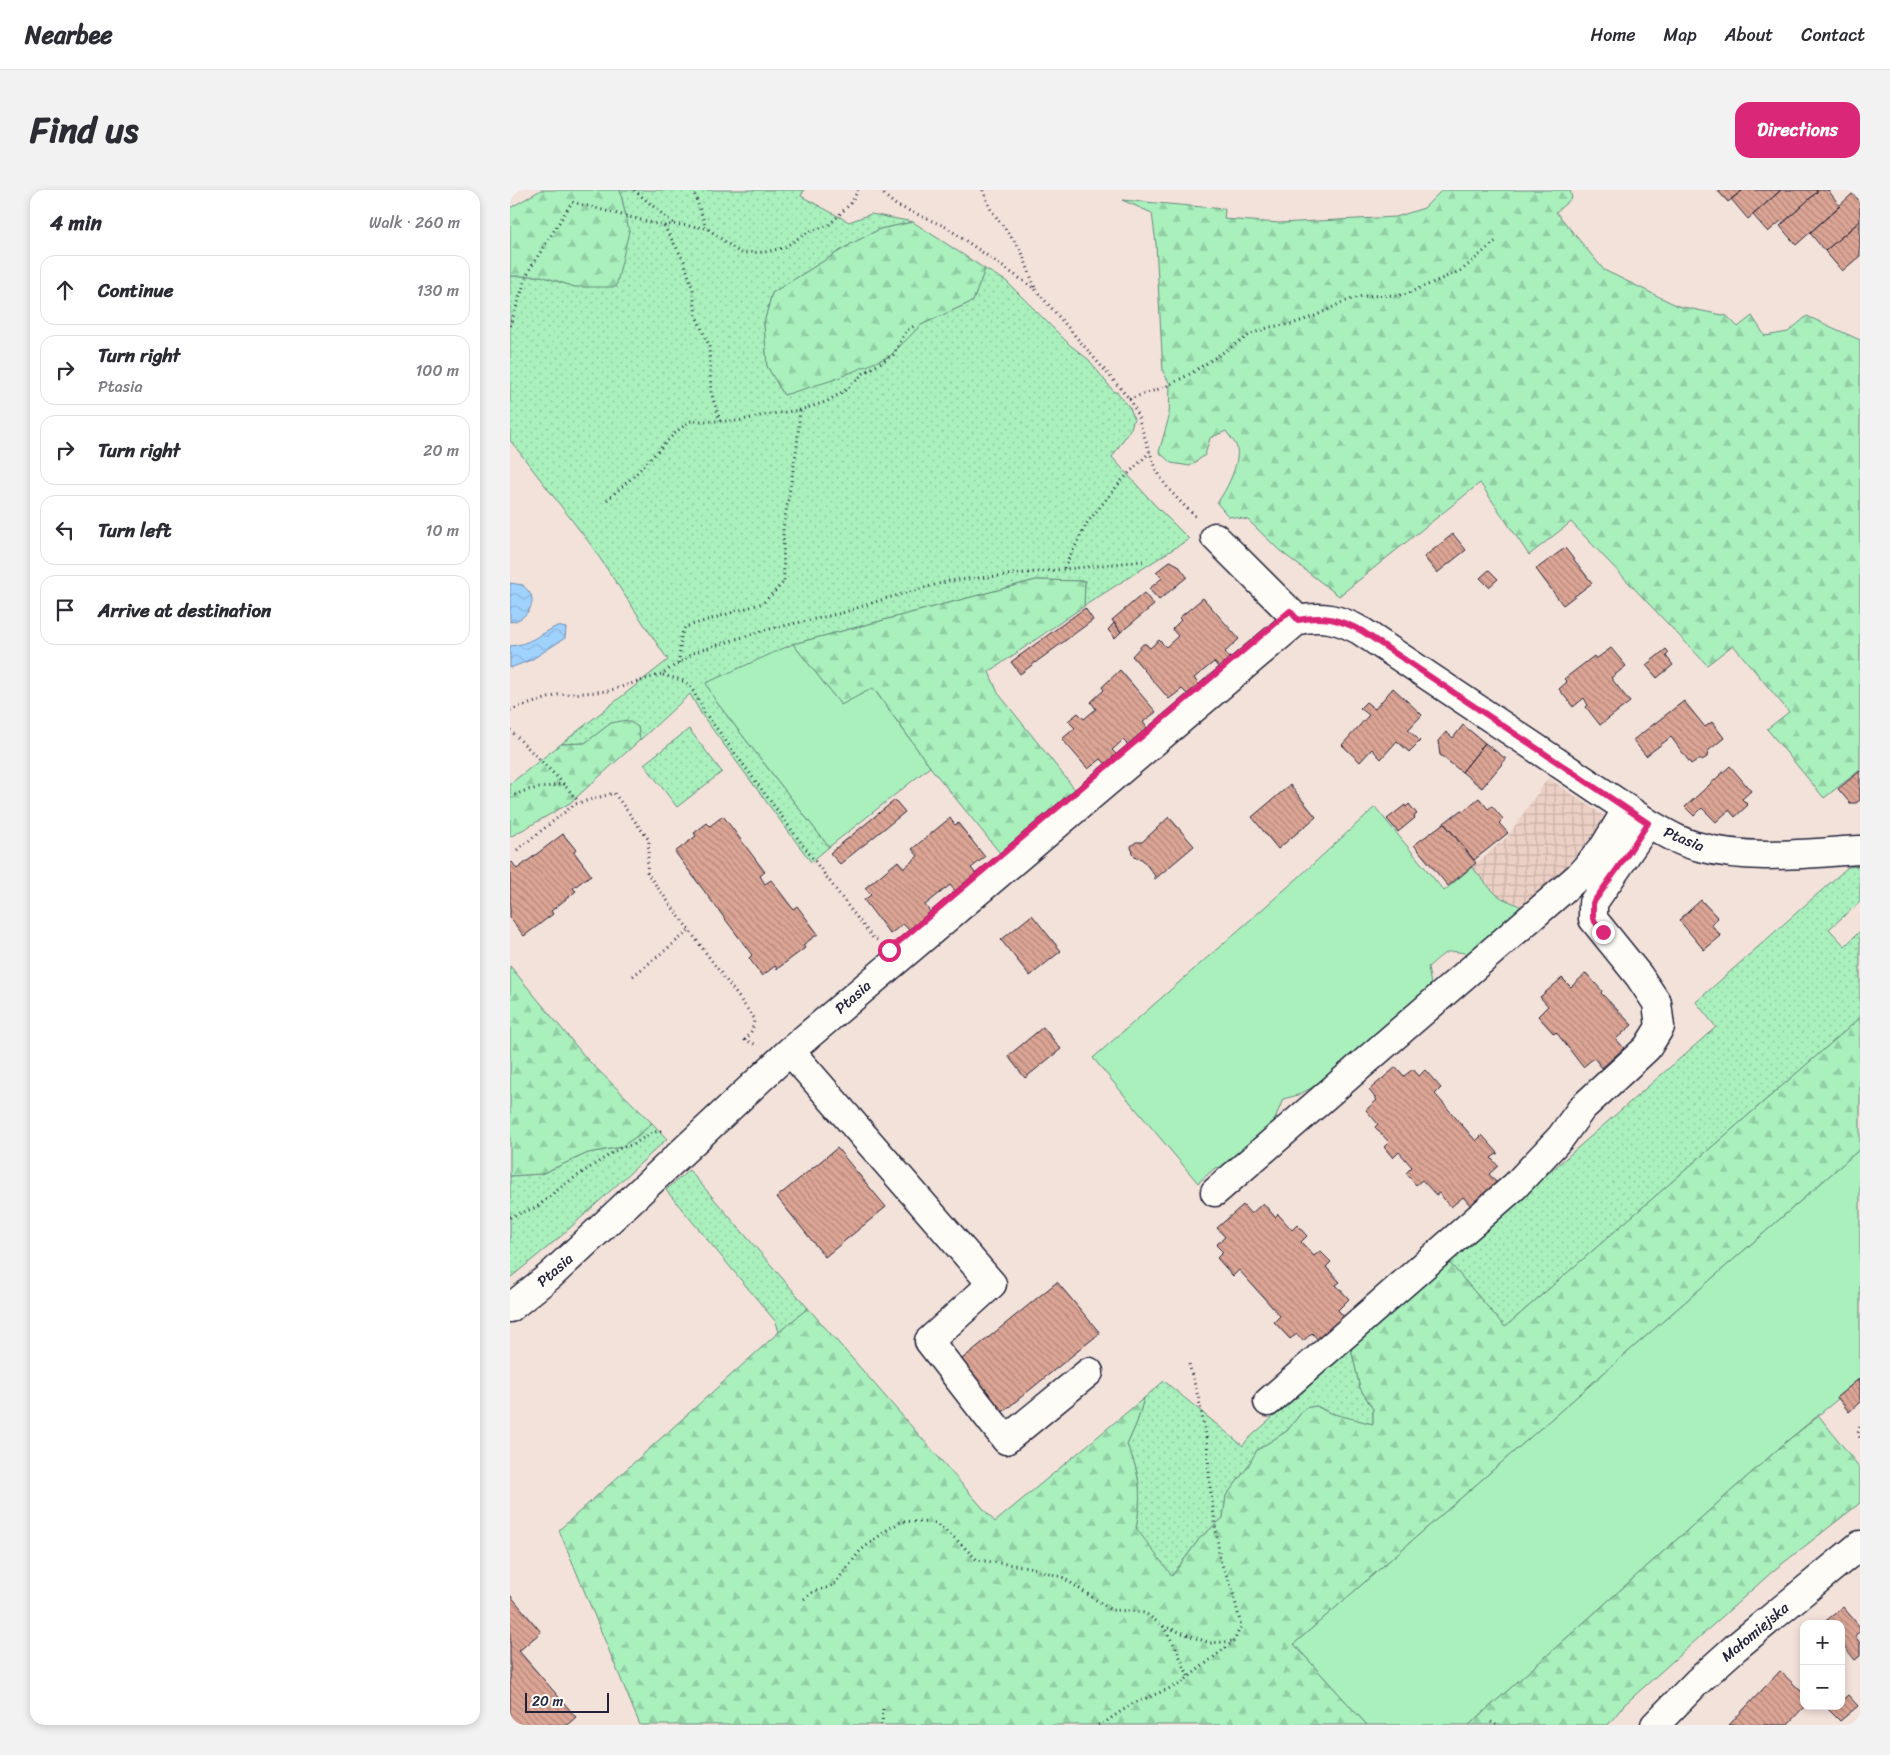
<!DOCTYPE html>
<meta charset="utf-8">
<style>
body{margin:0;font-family:Sriracha,sans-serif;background:#f2f2f3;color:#2b2b33}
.controls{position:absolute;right:15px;bottom:15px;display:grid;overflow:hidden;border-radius:10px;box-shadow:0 2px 8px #0003}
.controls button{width:45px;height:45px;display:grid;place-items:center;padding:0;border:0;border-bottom:1px solid #e1e1e2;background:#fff;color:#2b2b33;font:25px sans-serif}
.scale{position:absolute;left:15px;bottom:12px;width:84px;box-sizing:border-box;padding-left:5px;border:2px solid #22223b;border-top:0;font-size:14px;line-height:18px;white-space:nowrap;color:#22223b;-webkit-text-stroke:4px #fdfcf7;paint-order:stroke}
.stop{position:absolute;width:15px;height:15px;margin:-11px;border:4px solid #db2777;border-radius:50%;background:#fff}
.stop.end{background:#db2777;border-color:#fff;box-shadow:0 1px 5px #0008}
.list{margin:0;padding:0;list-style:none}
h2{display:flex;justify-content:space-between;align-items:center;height:65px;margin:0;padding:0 20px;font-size:21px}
h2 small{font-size:16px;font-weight:400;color:#7c7c81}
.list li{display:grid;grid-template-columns:32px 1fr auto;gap:15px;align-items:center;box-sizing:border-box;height:70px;margin:0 10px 10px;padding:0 10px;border:1px solid #e1e1e2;border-radius:15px}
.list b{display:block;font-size:19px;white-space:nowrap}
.list p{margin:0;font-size:16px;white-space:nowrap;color:#7c7c81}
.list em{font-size:16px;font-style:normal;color:#7c7c81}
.icon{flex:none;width:28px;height:28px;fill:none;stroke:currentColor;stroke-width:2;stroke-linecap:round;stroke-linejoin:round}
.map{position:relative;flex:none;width:1350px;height:1535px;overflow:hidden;border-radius:15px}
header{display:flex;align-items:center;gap:30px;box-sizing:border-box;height:70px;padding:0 25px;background:#fff;border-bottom:1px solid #e1e1e2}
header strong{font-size:24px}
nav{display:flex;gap:28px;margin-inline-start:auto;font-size:18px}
.intro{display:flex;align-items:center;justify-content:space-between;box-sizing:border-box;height:120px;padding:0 30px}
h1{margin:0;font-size:35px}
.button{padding:12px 22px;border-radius:15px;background:#db2777;color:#fff;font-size:18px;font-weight:700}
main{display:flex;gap:30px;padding:0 30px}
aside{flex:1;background:#fff;border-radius:15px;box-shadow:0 2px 8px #0003}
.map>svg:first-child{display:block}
</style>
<header>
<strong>Nearbee</strong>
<nav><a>Home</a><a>Map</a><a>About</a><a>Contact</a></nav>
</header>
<div class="intro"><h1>Find us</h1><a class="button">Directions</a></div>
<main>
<aside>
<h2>4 min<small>Walk · 260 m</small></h2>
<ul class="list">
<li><svg class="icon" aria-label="ahead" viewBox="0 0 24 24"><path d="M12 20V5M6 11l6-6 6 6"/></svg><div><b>Continue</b></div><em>130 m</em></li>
<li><svg class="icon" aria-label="right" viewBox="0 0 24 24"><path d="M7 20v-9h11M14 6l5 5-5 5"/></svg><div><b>Turn right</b><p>Ptasia</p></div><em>100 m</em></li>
<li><svg class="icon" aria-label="right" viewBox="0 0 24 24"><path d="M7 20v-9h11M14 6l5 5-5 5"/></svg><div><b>Turn right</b></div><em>20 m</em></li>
<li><svg class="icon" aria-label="left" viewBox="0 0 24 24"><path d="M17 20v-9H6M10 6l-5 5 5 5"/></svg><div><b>Turn left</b></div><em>10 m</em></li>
<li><svg class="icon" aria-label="arrive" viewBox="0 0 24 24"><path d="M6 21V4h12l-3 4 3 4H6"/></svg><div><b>Arrive at destination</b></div></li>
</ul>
</aside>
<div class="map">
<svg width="1350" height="1535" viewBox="0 0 1350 1535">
<defs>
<pattern id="industrial-grid" width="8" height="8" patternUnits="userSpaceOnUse" patternTransform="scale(1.25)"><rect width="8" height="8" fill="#ecd0c5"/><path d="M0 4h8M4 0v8" fill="none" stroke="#cab2aa"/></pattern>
<pattern id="grass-dots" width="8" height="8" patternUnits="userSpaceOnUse" patternTransform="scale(1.25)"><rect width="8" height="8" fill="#a9f0bd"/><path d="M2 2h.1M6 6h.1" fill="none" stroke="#91cea3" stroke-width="1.8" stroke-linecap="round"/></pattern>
<pattern id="forest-firs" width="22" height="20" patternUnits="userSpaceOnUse" patternTransform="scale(1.25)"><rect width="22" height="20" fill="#a9f0bd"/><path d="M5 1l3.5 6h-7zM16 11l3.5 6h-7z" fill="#91cea3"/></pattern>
<pattern id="water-waves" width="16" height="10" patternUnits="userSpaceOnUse" patternTransform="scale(1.25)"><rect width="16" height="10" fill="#a0d2fe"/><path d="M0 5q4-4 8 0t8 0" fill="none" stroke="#8ab4db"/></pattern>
<pattern id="building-back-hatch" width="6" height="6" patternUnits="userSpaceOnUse" patternTransform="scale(1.25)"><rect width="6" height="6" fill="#dca595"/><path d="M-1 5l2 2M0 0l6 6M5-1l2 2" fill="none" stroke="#b2867b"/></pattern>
</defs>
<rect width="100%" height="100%" fill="#f3e2da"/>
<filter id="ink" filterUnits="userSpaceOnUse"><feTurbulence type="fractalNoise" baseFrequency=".02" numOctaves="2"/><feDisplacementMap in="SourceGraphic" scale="10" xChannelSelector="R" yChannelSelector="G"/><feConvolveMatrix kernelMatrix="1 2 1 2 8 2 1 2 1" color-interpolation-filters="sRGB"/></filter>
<g filter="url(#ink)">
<!-- industrial -->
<path fill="url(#industrial-grid)" d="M 1038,588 L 1094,626 L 1093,638 L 1066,671 L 1014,720 L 1007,713 L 998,711 L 987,705 L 962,677 L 998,646 Z"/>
<!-- grass -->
<path fill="url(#grass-dots)" stroke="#66897c" d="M 110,0 L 294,0 L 291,6 L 339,32 L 361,24 L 403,32 L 370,39 L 341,54 L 262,103 L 254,133 L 257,176 L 274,205 L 380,166 L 411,135 L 463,111 L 475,79 L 496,91 L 560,155 L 579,170 L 604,202 L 607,202 L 620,218 L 624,229 L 621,238 L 602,267 L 643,313 L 679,349 L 574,416 L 575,391 L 526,390 L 283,454 L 205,510 L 319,657 L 301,672 L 192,525 L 180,504 L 130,550 L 128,537 L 101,533 L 75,553 L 51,554 L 158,470 L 81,355 L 0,250 L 0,86 L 31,86 L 65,97 L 119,41 Z
M 179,539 L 212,582 L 167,617 L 134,574 Z
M 1350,676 L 1350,712 L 1319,739 L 1335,756 L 1350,741 L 1350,828 L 995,1137 L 938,1071 L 1206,837 L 1186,812 L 1338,677 Z
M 142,933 L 157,949 L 50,1047 L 0,1088 L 0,986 L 31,984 L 78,963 L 111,957 L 130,944 Z
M 179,980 L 298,1118 L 269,1142 L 266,1132 L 156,1000 Z
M 841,1158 L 850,1198 L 863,1219 L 863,1235 L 820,1223 L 807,1216 L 795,1218 L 777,1241 L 747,1260 L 737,1278 L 716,1306 L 713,1328 L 690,1348 L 661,1387 L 626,1338 C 632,1306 631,1285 617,1255 L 627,1232 L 634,1208 L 654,1191 L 733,1256 L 737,1250 Z"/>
<!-- forest -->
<path fill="url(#forest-firs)" stroke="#66897c" d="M 31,0 L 110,0 L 119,41 L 106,97 L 65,97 L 31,86 L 0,86 L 0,18 Z
M 932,0 L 1060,0 L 1062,8 L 1046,22 L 1094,80 L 1168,116 L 1217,126 L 1228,137 L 1242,126 L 1255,146 L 1278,142 L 1297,126 L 1350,150 L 1350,580 L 1314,608 L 1257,539 L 1279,522 L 1223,455 L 1197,475 L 1061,332 L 1019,365 L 970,293 L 829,406 L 769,360 L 738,330 L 718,326 L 707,313 C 716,301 730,274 727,258 C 726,253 719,246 716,241 L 700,248 L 695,265 L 680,276 L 661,273 L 649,262 L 659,227 L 660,194 L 653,182 L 646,54 L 642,23 L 612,10 L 715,19 L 714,29 L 769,33 L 886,27 L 914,18 Z
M 403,32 L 475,79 L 463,111 L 411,135 L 380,166 L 323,190 L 274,205 L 257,176 L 254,133 L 262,103 L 341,54 L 370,39 Z
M 526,390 L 575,391 L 574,416 L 479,482 L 488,503 L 567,602 L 490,663 L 420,577 L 364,499 L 331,515 L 283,454 Z
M 117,530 L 128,537 L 130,550 L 60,613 L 0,647 L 0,592 L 1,593 L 51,554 L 75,553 L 101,533 Z
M 0,776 L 76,868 L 142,933 L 130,944 L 111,957 L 78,963 L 31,984 L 0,986 Z
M 1350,828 L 1350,959 L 784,1454 L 857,1535 L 130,1535 L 49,1340 L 269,1142 L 298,1118 L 485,1332 L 634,1208 L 627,1232 L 617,1255 C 631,1285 632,1306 626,1338 L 662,1386 L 690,1348 L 713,1328 L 716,1306 L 737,1278 L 747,1260 L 777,1241 L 795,1218 L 806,1216 L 820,1223 L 863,1234 L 863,1219 L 850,1198 L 841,1158 L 938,1071 L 995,1137 Z
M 1309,1226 L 1350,1278 L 1350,1313 L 1263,1381 L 1114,1515 L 1098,1535 L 959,1535 L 1277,1251 Z"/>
<!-- garden -->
<path fill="#a9f0bd" stroke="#66897c" d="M 283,454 L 331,515 L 363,498 L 420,577 L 319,657 L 205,510 L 196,493 Z
M 865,617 L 934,701 L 962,677 C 970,686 977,696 986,704 C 995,712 1005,711 1014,720 C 998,723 992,735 981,746 C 974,753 967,758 959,764 C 935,759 937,761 918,777 L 921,795 L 852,857 L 803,897 L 788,905 L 773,909 L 761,939 L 720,976 L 705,978 L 688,993 L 583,868 L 789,687 Z
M 1350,959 L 1350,1188 L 1327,1207 L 1328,1209 L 1277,1251 L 959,1535 L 857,1535 L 784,1454 Z"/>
<!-- water -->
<path fill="url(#water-waves)" stroke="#6e8cb0" d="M 0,393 L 13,395 C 15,398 19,401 21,405 C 26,418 12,431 0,432 Z
M 47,436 L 56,438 L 55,448 L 21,470 L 0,478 L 0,456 C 18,455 31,444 47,436 Z"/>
<!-- building -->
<path fill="url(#building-back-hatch)" stroke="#22223b" d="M 1207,0 L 1233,0 L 1218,12 Z
M 1233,0 L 1232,0 L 1271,0 L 1238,29 L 1221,9 Z
M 1271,0 L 1306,0 L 1307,2 L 1273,33 L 1271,31 L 1258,42 L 1243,25 Z
M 1306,0 L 1318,0 L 1330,16 L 1286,55 L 1270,36 L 1307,2 Z
M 1342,4 L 1350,11 L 1350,31 L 1315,61 L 1300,43 Z
M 1350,31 L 1350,66 L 1332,81 L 1315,61 Z
M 943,344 L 956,360 L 927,383 L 914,367 Z
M 1055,358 L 1082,393 L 1053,415 L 1026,379 Z
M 660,371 L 668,375 L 677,387 L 649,410 L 639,399 L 652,388 L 646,382 Z
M 979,380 L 988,389 L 979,397 L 970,388 Z
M 634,403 L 644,415 L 611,442 L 602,430 Z
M 693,408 L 729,449 L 715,462 L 720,468 L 709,478 L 704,472 L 684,488 L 690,496 L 678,505 L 672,499 L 659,509 L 622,466 L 633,454 L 636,454 L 640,458 L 649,450 L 656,457 L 668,446 L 662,439 L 671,430 L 669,428 Z
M 575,418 L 583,430 L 510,484 L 501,472 Z
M 604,433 L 611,442 L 605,448 L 598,440 Z
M 1101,458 L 1116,476 L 1101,488 L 1120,512 L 1090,535 L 1076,517 L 1078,515 L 1074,508 L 1063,517 L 1049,499 L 1057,492 L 1054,489 L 1084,466 L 1086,469 Z
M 1156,459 L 1159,463 L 1156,466 L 1163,475 L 1147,488 L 1136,475 Z
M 610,480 L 646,522 L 633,532 L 638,539 L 619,556 L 613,550 L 602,560 L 607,565 L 597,575 L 591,569 L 578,579 L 552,549 L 565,538 L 558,531 L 568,523 L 574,529 L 586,519 L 581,512 L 594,500 L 592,497 Z
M 883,498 L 912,525 L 898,540 L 910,551 L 899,562 L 887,551 L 871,569 L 862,559 L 850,572 L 832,555 L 859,525 L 850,518 L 856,512 L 865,519 Z
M 1174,511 L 1195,537 L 1202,532 L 1214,548 L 1198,561 L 1197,567 L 1192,570 L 1187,570 L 1181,574 L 1161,547 L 1136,566 L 1123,550 Z
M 953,535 L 975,553 L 952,582 L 930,565 L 928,551 L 936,542 L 943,548 Z
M 975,553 L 996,569 L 972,598 L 952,582 Z
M 1220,576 L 1241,601 L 1232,609 L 1238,615 L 1225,627 L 1219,620 L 1206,632 L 1192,618 L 1184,626 L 1175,617 Z
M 1350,581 L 1350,610 L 1346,613 L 1340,613 L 1328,599 Z
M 780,595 L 806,627 L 768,659 L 742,627 Z
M 969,608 L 978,619 L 982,616 L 993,629 L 989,633 L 998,643 L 964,670 L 934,633 L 951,620 L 953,621 Z
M 385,610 L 395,622 L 330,674 L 320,663 Z
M 899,614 L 907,624 L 904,626 L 905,628 L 888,642 L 877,629 L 895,615 L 896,617 Z
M 213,626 L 255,682 L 250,686 L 255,694 L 261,690 L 283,719 L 287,716 L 308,744 L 293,755 L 295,758 L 267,779 L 265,776 L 252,786 L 239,768 L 242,765 L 165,662 L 186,646 L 184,643 L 197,633 L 200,636 Z
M 659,627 L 684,656 L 645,689 L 644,687 L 645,686 L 632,669 L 626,668 L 622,664 L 621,656 L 626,652 L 632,652 Z
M 440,628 L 445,635 L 448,633 L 475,667 L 461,678 L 467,685 L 446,702 L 440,695 L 415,715 L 421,723 L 399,740 L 393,734 L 380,744 L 354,710 L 361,705 L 355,698 L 388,671 L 394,678 L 408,666 L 402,659 Z
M 934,633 L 966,673 L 938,696 L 904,655 Z
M 53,644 L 66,660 L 64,662 L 81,685 L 63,698 L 66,701 L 41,721 L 43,724 L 14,746 L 0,728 L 0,674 L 2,672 L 7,679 Z
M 1191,710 L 1208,728 L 1201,734 L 1211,746 L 1194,760 L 1169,730 Z
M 522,725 L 551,761 L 520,786 L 491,750 Z
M 1076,783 L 1092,801 L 1091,803 L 1122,835 L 1106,849 L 1114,858 L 1092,878 L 1084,868 L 1073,877 L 1046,842 L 1044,844 L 1028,826 L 1038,816 L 1030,807 L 1052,788 L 1061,797 Z
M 533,837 L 551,859 L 515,888 L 498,866 Z
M 886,877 L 894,886 L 903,879 L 909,886 L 915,880 L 931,898 L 925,904 L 966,951 L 972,945 L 988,963 L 981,968 L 988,976 L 979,984 L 987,993 L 961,1016 L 953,1007 L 941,1017 L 929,1003 L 926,1005 L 912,990 L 906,995 L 896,983 L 902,977 L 889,962 L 883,968 L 874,957 L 879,952 L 865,937 L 868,934 L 856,920 L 867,910 L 859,900 Z
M 327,958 L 376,1017 L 315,1067 L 267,1007 Z
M 753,1013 L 765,1027 L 768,1024 L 782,1040 L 787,1035 L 797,1046 L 791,1052 L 804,1066 L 810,1061 L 821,1072 L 816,1077 L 830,1092 L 826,1095 L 839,1109 L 828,1120 L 836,1129 L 810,1152 L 802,1143 L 793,1151 L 787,1144 L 780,1149 L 764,1132 L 770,1126 L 729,1080 L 723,1086 L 707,1068 L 713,1062 L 706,1055 L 715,1047 L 707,1038 L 733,1015 L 741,1024 Z
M 547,1092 L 590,1143 L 489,1225 L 447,1173 Z
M 1350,1188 L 1350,1212 L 1339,1222 L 1327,1207 Z
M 0,1405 L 31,1442 L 9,1461 L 66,1527 L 57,1535 L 0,1535 Z
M 1333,1417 L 1350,1437 L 1350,1441 L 1345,1446 L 1350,1453 L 1350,1466 L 1345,1470 L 1333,1455 L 1331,1457 L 1331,1434 L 1312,1434 Z
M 1270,1481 L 1294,1504 L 1295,1516 L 1277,1535 L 1219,1535 Z
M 1338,1505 L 1348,1516 L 1330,1531 L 1316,1517 L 1331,1516 L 1331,1511 Z"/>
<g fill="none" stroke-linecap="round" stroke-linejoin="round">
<!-- minor casing -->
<g stroke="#22223b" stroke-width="31">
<path id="minor" d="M 705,347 L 788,430
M 280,861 L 482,1094 L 419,1151 L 496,1250 L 579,1182
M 705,1002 L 1069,686 L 1094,657 L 1117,619
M 0,1118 L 41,1085 L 280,861 L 788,430 C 813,425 829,429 851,441 L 1138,633 C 1154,642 1171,653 1190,657 C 1241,671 1297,663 1350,660
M 758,1212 L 1005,996 L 1051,947 L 1072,918 L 1137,858 L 1150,837 L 1147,813 L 1129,786 L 1083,729 L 1083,713 L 1138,633"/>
</g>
<!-- major casing -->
<g stroke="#22223b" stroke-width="31">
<path id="major" d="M 1145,1535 L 1187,1492 L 1225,1458 L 1350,1355"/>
</g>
<!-- path -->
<path stroke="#22223b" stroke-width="3" stroke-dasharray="1 4" stroke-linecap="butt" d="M 124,0 L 163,33
M 183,0 L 196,37
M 371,0 L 375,6 L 386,15 L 436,37 L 525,99 L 622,212 C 633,237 638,264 651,288 C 660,303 675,316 687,328
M 473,0 L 481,20 L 511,60 L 525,98
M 154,36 L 174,71 L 183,100 L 186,126 L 199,155 L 201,202 L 210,231
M 0,136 L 18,82 L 62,12 L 154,36 L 163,34 L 197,38 L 230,63 L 255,62 L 273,58 L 298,42 L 319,35 L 342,12 L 348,0
M 619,209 L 655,197 L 680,184 L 741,144 L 760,137 L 782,134 L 805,126 L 833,112 L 852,106 L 894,105 L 952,80 L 987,50
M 97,310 L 123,287 L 166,242 L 180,231 L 228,231 L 254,225 L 290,220 L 316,212 L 337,199 L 354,183 L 383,165 L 397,140 L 404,136
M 554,378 L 577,333 L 612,290 L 640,262
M 169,473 L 171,446 L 175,437 L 253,413 L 274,392 L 273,339 L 287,257 L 290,220
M 153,485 L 174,491 L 181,497 L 195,523 L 338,716 L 363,748 L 367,750
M 0,520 L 48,505 L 98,501 L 152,484 L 185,462 L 255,440 L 332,423 L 374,409 L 439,391 L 633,371
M 0,540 L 50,590 L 69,612
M 0,607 L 17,600 L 54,594
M 7,660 L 65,614 L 104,603 L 139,650 L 137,683 L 244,828 C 244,837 241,844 235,850 L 247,855
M 123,786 L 179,741
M 0,1027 L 27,1017 L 55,994 L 108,959 L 124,954 L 141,943 L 154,940
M 1350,1237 L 1348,1243 L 1350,1248
M 294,1409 L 303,1402 L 323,1396 L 350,1361 L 378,1339 L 393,1331 L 425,1333 L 446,1349 L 467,1370 L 519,1377 L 552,1387 L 601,1420 L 620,1421 L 635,1423 L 653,1436 L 700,1453 L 724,1451
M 653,1436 L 666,1458 L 679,1488
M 981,1532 L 986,1535
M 372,1535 L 373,1517
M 588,1535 L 594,1533 L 622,1514 L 670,1494 L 724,1451 L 731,1436 L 722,1398 L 710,1370 L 700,1296 L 697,1252 L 689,1210 L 679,1174"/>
<!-- minor -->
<use href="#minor" stroke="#fdfcf7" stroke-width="28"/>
<!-- major -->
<use href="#major" stroke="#fdfcf7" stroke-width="28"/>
</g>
</g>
<g fill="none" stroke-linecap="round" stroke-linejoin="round" filter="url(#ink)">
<!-- route -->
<path stroke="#db2777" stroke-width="6" d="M 379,760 L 780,421 L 788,430 C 813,425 829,429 852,441 L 1138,633 L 1117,665 L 1083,713 L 1083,729 L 1093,742"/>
</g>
<g text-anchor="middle" stroke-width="4" stroke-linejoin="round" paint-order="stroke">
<!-- street labels -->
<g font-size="15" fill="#22223b" stroke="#fdfcf7">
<text transform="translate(1174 649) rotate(22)" y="5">Ptasia</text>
<text transform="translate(343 807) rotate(-41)" y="5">Ptasia</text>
<text transform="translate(45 1080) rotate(-41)" y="5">Ptasia</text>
<text transform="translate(1245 1442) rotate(-40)" y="5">Małomiejska</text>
</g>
</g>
</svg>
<div class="controls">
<button>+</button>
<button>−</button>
</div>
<div class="scale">20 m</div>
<div class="stop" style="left:379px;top:760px"></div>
<div class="stop end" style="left:1093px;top:742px"></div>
</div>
</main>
